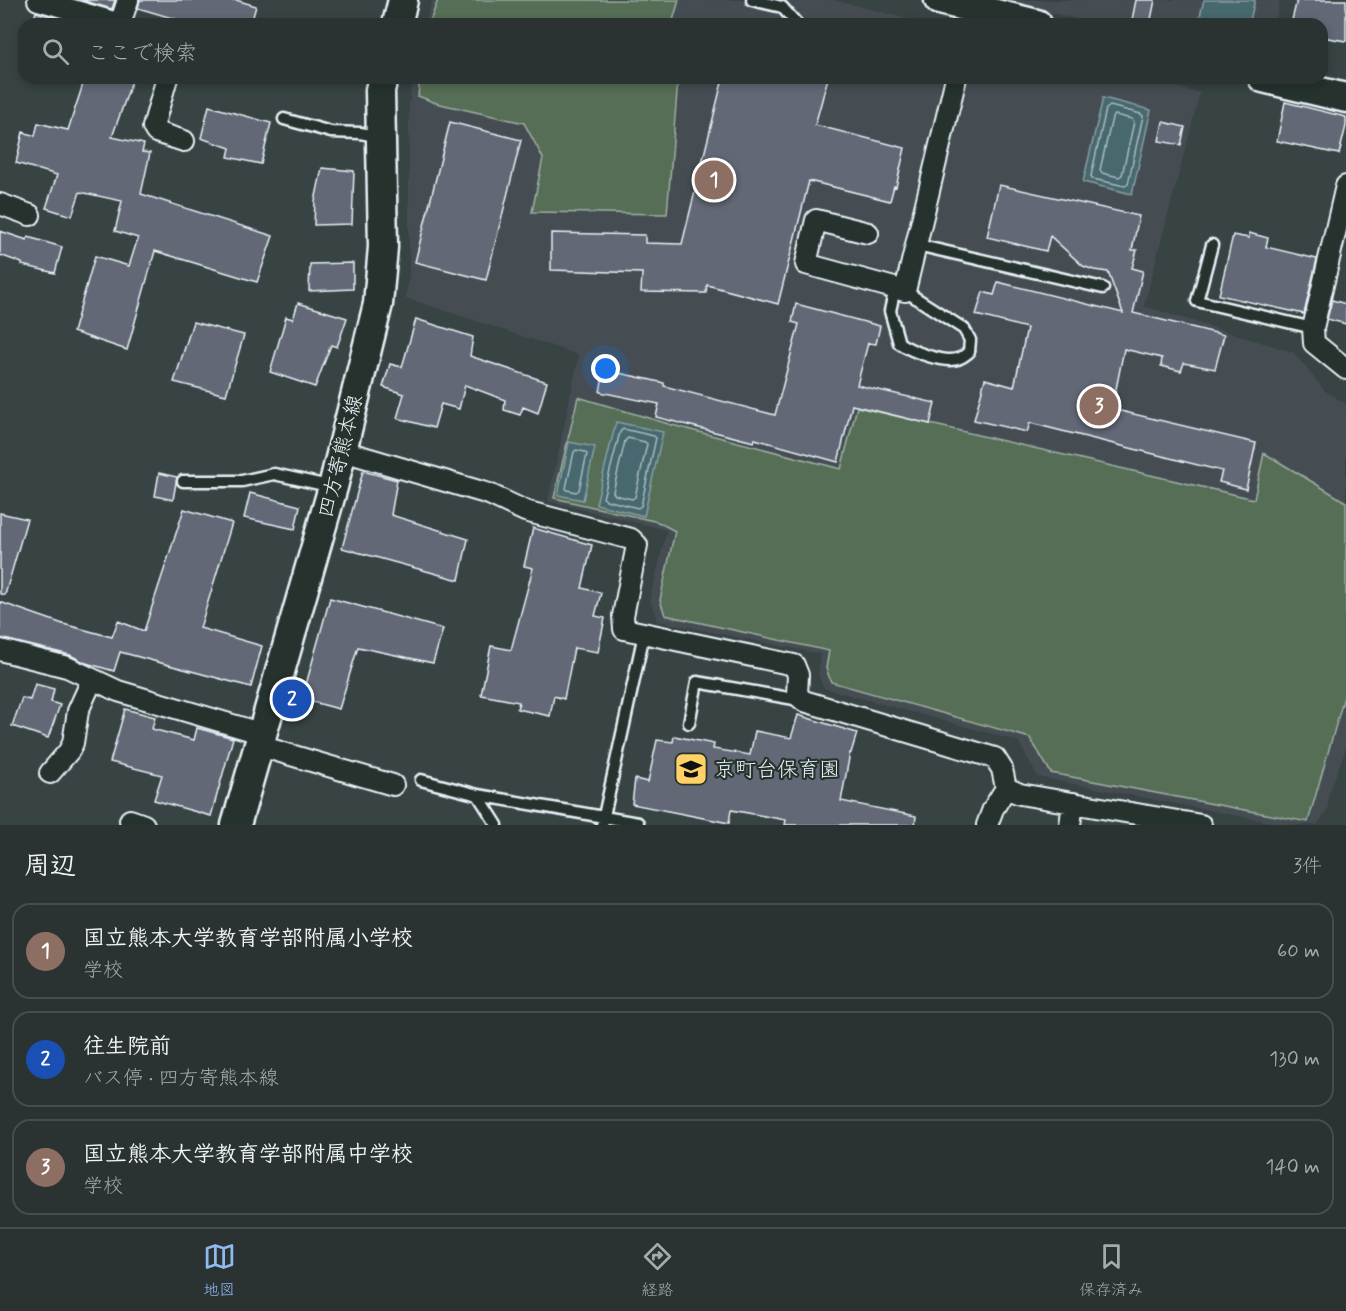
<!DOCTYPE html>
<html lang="ja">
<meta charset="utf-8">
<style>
body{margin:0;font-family:Mynerve,"Klee One",sans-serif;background:#363e3e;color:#f1f3f6}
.you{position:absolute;left:606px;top:369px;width:21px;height:21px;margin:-15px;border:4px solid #fff;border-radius:50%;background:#1a73e8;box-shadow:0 0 0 9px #1a73e833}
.badge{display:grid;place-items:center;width:39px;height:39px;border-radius:50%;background:#90b9f0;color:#fff;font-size:20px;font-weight:700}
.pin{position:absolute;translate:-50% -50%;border:3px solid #fff;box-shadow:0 2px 6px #0006}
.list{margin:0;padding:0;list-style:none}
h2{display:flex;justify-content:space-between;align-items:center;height:78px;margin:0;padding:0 24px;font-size:26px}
h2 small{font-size:20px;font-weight:400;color:#a5aaac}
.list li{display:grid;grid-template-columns:39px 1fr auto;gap:18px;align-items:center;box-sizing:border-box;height:96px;margin:0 12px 12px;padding:0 12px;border:2px solid #464d4d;border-radius:18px}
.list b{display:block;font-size:22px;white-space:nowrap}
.list p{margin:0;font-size:20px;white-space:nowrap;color:#a5aaac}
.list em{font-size:20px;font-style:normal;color:#a5aaac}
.icon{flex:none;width:33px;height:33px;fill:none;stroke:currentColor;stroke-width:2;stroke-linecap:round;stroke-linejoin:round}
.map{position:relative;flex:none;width:1346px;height:825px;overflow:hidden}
.search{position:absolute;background:#2a3232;box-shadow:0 3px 9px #0003;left:18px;right:18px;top:18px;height:66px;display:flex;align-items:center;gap:15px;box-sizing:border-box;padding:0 21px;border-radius:18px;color:#a5aaac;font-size:22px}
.sheet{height:402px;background:#2a3232}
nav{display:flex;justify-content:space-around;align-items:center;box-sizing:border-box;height:84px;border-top:2px solid #464d4d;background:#2a3232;font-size:16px;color:#a5aaac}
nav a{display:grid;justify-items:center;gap:3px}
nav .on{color:#90b9f0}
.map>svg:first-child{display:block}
</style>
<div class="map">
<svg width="1346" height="825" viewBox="0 0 1346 825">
<rect width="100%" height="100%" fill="#384343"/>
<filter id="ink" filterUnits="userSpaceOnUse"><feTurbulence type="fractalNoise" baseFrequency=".0167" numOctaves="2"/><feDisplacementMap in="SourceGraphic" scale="12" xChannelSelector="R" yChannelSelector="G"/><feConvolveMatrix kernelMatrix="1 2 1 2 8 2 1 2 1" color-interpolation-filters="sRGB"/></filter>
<g filter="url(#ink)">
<!-- built -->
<path fill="#454e52" d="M 433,0 L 834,0 L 928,24 L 424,24 Z
M 997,0 L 1280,0 L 1275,24 L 1097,24 Z
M 413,78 L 1141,78 L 1200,93 L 1144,306 L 1293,352 L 1325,391 L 1346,404 L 1346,748 L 1328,796 L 1328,809 L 1317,825 L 1286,825 L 1038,777 L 1018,741 L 824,688 L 818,675 L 820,654 L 657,621 L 650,599 L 667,530 L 548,501 L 579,355 L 406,298 L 409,275 L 409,104 Z"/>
<!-- green -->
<path fill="#566e54" stroke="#9fb0a6" stroke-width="1.5" d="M 438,0 L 679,0 L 672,24 L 429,24 Z
M 420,78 L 668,78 L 678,80 L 667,214 L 532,212 L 543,158 L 524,123 L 436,103 L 418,96 Z
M 578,397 L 672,425 L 841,469 L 857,407 L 1254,499 L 1264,453 L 1346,502 L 1346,690 L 1308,822 L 1051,773 L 1030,738 L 831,682 L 826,668 L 829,651 L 665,615 L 660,600 L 675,531 L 658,522 L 554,498 Z"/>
<!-- water -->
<path fill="#47686e" stroke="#879fa5" stroke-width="1.5" d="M 1204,0 L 1255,0 L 1249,24 L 1198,24 Z
M 1103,98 L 1151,110 L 1132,194 L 1083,182 Z
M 616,422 L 663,432 L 644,516 L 596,504 Z
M 569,442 L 595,447 L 583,500 L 558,495 Z"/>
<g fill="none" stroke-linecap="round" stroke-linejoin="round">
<!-- shore -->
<path stroke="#a8bac1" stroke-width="1.5" d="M 1110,106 L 1141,114 L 1143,116 L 1128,184 L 1125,186 L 1093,179 L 1091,176 L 1106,109 Z
M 1115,115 L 1132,119 L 1134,122 L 1122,175 L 1119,177 L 1102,173 L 1100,170 L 1112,118 Z
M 623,429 L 654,436 L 656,438 L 641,506 L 638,508 L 606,500 L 603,498 L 620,432 Z
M 628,438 L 645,442 L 647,444 L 635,497 L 632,499 L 615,495 L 613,492 L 625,441 Z
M 576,450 L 585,452 L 587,454 L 579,490 L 576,492 L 567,490 L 566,488 L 574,452 Z"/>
</g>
<!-- building -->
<path fill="#626775" stroke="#e8f1f8" stroke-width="1.5" d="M 81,0 L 115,0 L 112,9 Z
M 140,0 L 236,0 L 256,6 L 251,24 L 192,24 L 138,8 Z
M 1136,0 L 1155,0 L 1150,24 L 1132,20 Z
M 1297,0 L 1346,0 L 1346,41 L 1322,37 L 1322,24 L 1291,24 Z
M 36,12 L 78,24 L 32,24 Z
M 85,78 L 133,78 L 112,137 L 144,144 L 142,152 L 150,153 L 141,194 L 273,236 L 257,282 L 155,251 L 127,350 L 73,332 L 95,256 L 129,266 L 138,238 L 115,231 L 122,201 L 80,192 L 72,216 L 46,208 L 57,175 L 16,163 L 23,132 L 35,136 L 38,123 L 68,130 Z
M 723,78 L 828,78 L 815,125 L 905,148 L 896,187 L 894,186 L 890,201 L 809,181 L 778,304 L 707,285 L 706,293 L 641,292 L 642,273 L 551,270 L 551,233 L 645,235 L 645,243 L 682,244 Z
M 1285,102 L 1346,117 L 1346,126 L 1339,154 L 1277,141 Z
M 209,106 L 271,123 L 261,164 L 228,157 L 230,148 L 201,138 Z
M 450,122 L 521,140 L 486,280 L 415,262 Z
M 1163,122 L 1185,127 L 1181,145 L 1159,141 Z
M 322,168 L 354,171 L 352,224 L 314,225 L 315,201 Z
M 999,185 L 1139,216 L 1132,250 L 1137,250 L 1132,268 L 1143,271 L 1133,313 L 1224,335 L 1215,369 L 1184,363 L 1181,371 L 1161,366 L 1162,358 L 1124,349 L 1112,409 L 1256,443 L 1246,489 L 1219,482 L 1222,471 L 1030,423 L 1027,432 L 974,420 L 985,379 L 1014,387 L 1027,328 L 976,315 L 983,292 L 994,295 L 998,282 L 1123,313 L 1108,272 L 1094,270 L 1083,266 L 1050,236 L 1046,251 L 987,237 Z
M 0,231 L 27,240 L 28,237 L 62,247 L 55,273 L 22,265 L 22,263 L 0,255 Z
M 1249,233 L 1268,238 L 1266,247 L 1317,259 L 1304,314 L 1219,295 L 1233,235 L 1249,238 Z
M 353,263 L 353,289 L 309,291 L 310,264 Z
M 1332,300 L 1346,304 L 1346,324 L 1327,319 Z
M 298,303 L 347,318 L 337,347 L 331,345 L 315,387 L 270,372 L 286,317 L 293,319 Z
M 796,304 L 880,326 L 876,344 L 868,343 L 857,385 L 935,403 L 930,424 L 852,405 L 838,462 L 755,439 L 754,442 L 656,417 L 659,404 L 600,392 L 604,370 L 647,379 L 664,383 L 664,386 L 775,415 L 799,324 L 792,322 Z
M 416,319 L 473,337 L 470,356 L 547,382 L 538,413 L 523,407 L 520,415 L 504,410 L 505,400 L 465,385 L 459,409 L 441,404 L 434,428 L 397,418 L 404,394 L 383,387 L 390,364 L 402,367 Z
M 193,322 L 244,335 L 226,395 L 174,382 Z
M 363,471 L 397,480 L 391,515 L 468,539 L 459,580 L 342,548 Z
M 159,473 L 177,477 L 173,500 L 155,496 Z
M 250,493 L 300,506 L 295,529 L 244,518 Z
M 184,509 L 232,523 L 200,628 L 262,646 L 251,687 L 120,652 L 114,671 L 86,663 L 70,655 L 0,638 L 0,602 L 63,624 L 112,637 L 118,621 L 144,631 Z
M 0,513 L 27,519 L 5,595 L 0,594 Z
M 533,528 L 592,545 L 582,588 L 601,593 L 595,616 L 605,618 L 598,652 L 574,648 L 564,699 L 554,696 L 550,716 L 517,709 L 519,702 L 481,695 L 491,646 L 511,650 L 533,568 L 524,566 Z
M 330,598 L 443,629 L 433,663 L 358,647 L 339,709 L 302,699 Z
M 35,684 L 54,689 L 51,702 L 60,705 L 48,738 L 12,726 L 22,698 L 30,700 Z
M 125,709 L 155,717 L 152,729 L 194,740 L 197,728 L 233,738 L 211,816 L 154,800 L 162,775 L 110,762 Z
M 798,715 L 857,733 L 851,753 L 850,753 L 841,801 L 916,816 L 915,825 L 785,825 L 786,820 L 731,810 L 729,823 L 632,804 L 635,779 L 648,782 L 657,740 L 673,742 L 674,736 L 714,744 L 713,749 L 750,755 L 755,731 L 791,738 Z"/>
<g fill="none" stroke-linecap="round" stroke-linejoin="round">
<!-- lane casing -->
<g stroke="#e8f1f8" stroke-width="15">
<path id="lane" d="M 752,0 L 782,7 L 797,24
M 284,119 L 331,132 L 360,133 L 381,137
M 917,245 L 1103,288
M 1212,245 L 1197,301 L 1313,328
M 895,288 L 890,311 L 899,343 C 911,351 946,365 960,358 C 963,357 966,354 969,352 L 970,340 L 964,329 L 905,291
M 183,481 L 242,481 L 274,474 L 333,487
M 689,723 L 697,682 L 800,700
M 421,780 L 478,795 L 638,823
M 478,795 L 497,825
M 602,825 L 644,634"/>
</g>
<!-- street casing -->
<g stroke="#e8f1f8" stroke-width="24">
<path id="street" d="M 38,0 L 121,24
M 120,24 L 128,0
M 167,78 L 153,127 L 156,132 L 184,141
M 1346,186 L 1313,328 L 1314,343 L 1346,369
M 0,204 L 30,215
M 868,233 L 816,220 L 806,264 L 905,291 L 956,78
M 343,451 L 489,494 L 525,511 L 631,539 L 637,545 L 623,616 L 624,629 L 794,665 L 798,675 L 797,695 L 804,701 L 995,758 L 1002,769 L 1006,788 L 993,809 L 987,825
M 0,650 L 67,667 L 118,691 L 263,734
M 260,746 L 393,785
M 50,773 L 69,751 L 73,743 L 78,711 L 92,680
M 1006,788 L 1020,794 L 1201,825
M 130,820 L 144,825
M 1070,825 L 1073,803"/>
</g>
<!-- secondary casing -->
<g stroke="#e8f1f8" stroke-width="33">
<path id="secondary" d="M 939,0 L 1037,24
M 397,24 L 403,0
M 1263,78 L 1346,98
M 236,825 L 333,487 L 378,304 L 383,247 L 380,90 L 383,78"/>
</g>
<!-- lane -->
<use href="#lane" stroke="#26332d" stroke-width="10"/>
<!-- street -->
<use href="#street" stroke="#26332d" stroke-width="20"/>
<!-- secondary -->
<use href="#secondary" stroke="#26332d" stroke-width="28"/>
</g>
</g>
<!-- icons -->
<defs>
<g id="school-square" transform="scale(1.725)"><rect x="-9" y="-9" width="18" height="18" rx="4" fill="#ffd166" stroke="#26332d"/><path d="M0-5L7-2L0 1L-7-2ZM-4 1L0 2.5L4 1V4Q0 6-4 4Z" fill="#111"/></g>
</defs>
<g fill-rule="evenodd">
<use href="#school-square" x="691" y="769"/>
</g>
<g text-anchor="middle" stroke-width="4.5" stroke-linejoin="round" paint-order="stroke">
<!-- street labels -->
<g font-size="21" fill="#e8f1f8" stroke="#26332d">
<text transform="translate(340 456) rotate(-76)" y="7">四方寄熊本線</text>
</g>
<!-- poi labels -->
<g font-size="21" fill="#e8f1f8" stroke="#26332d" text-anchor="start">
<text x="714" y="776">京町台保育園</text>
</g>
</g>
</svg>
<div class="you"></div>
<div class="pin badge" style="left:714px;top:180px;background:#8d6e63">1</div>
<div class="pin badge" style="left:292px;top:699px;background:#1a4fb4">2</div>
<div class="pin badge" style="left:1099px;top:406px;background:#8d6e63">3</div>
<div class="search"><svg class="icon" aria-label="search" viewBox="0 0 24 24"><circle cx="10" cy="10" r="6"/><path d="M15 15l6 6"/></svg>ここで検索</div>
</div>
<section class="sheet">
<h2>周辺<small>3件</small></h2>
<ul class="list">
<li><span class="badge" style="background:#8d6e63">1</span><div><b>国立熊本大学教育学部附属小学校</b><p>学校</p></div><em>60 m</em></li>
<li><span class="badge" style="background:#1a4fb4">2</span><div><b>往生院前</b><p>バス停 · 四方寄熊本線</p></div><em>130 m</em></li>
<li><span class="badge" style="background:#8d6e63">3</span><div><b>国立熊本大学教育学部附属中学校</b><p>学校</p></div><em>140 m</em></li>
</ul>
</section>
<nav>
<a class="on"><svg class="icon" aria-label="map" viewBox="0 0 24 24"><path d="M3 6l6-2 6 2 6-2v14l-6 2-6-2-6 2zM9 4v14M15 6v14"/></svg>地図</a>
<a><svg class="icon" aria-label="directions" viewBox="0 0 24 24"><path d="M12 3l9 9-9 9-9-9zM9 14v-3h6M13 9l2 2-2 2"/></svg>経路</a>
<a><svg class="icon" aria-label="saved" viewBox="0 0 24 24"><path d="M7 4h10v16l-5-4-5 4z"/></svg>保存済み</a>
</nav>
